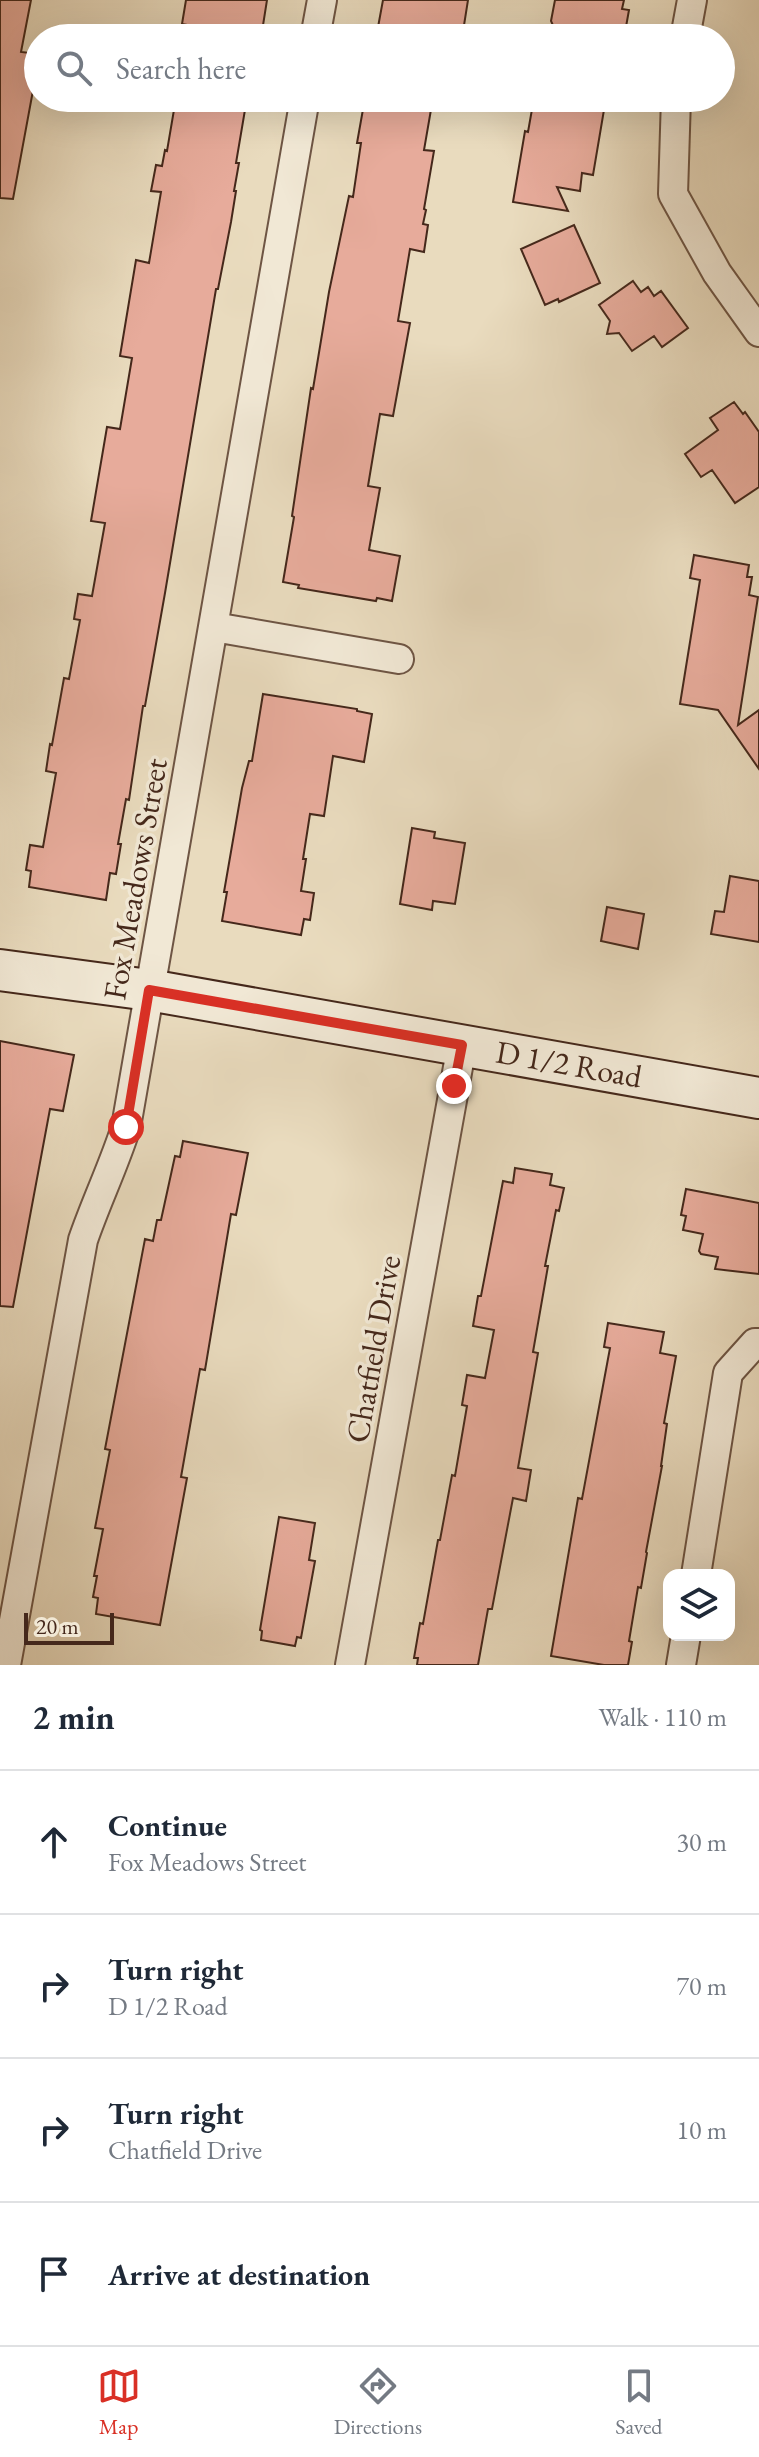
<!DOCTYPE html>
<meta charset="utf-8">
<style>
body{margin:0;font-family:"EB Garamond",serif;background:#f6f6f7;color:#1f2937}
.controls{position:absolute;right:24px;bottom:24px;display:grid;overflow:hidden;border-radius:16px;box-shadow:0 8px 32px #0002}
.controls button{width:72px;height:72px;display:grid;place-items:center;padding:0;border:0;border-bottom:2px solid #e0e1e3;background:#fff;color:#1f2937;font:40px sans-serif}
.scale{position:absolute;left:24px;bottom:20px;width:90px;box-sizing:border-box;padding-left:8px;border:4px solid #45281b;border-top:0;font-size:22px;line-height:28px;white-space:nowrap;color:#45281b;-webkit-text-stroke:6px #f1e8d5;paint-order:stroke}
.stop{position:absolute;width:24px;height:24px;margin:-18px;border:6px solid #d93025;border-radius:50%;background:#fff}
.stop.end{background:#d93025;border-color:#fff;box-shadow:0 2px 8px #0008}
.list{margin:0;padding:0;list-style:none}
h2{display:flex;justify-content:space-between;align-items:center;height:104px;margin:0;padding:0 32px;font-size:34px}
h2 small{font-size:26px;font-weight:400;color:#747a83}
.list li{display:grid;grid-template-columns:52px 1fr auto;gap:24px;align-items:center;box-sizing:border-box;height:144px;padding:0 32px;border-top:2px solid #e0e1e3}
.list b{display:block;font-size:30px;white-space:nowrap}
.list p{margin:0;font-size:26px;white-space:nowrap;color:#747a83}
.list em{font-size:26px;font-style:normal;color:#747a83}
.icon{flex:none;width:44px;height:44px;fill:none;stroke:currentColor;stroke-width:2;stroke-linecap:round;stroke-linejoin:round}
.map{position:relative;flex:none;width:759px;height:1665px;overflow:hidden}
.search{position:absolute;background:#fff;box-shadow:0 8px 32px #0002;left:24px;right:24px;top:24px;height:88px;display:flex;align-items:center;gap:20px;box-sizing:border-box;padding:0 28px;border-radius:44px;color:#747a83;font-size:30px}
.sheet{height:680px;background:#fff}
nav{display:flex;justify-content:space-around;align-items:center;box-sizing:border-box;height:112px;border-top:2px solid #e0e1e3;background:#fff;font-size:22px;color:#747a83}
nav a{display:grid;justify-items:center;gap:4px}
nav .on{color:#d93025}
.map>svg:first-child{display:block}
</style>
<div class="map">
<svg width="759" height="1665" viewBox="0 0 759 1665">
<rect width="100%" height="100%" fill="#e9dbbe"/>
<filter id="stains"><feTurbulence type="fractalNoise" baseFrequency=".0025" numOctaves="4"/><feColorMatrix values="0 0 0 0 .2 0 0 0 0 .09 0 0 0 0 .02 0 0 0 .5 -.17"/></filter>
<radialGradient id="worn" r=".72"><stop offset=".6" stop-color="#630" stop-opacity="0"/><stop offset="1" stop-color="#630" stop-opacity=".3"/></radialGradient>
<!-- building -->
<path fill="#e7ab9b" stroke="#45281b" stroke-width="2" d="M 0,0 L 31,0 L 21,52 L 38,54 L 38,86 L 34,85 L 13,199 L 0,198 Z
M 186,0 L 267,0 L 261,38 L 191,38 L 193,26 L 182,24 Z
M 383,0 L 468,0 L 462,38 L 376,38 Z
M 555,0 L 624,0 L 622,9 L 629,10 L 624,38 L 604,38 L 555,30 L 551,21 Z
M 176,98 L 247,98 L 236,163 L 239,163 L 234,191 L 236,191 L 231,222 L 218,289 L 216,289 L 165,593 L 145,706 L 143,706 L 129,800 L 126,799 L 118,844 L 121,844 L 116,874 L 110,873 L 106,900 L 29,887 L 31,871 L 26,870 L 30,845 L 43,847 L 56,773 L 46,771 L 50,744 L 52,745 L 64,678 L 69,679 L 80,620 L 74,619 L 78,594 L 92,596 L 105,523 L 91,521 L 107,427 L 120,429 L 132,358 L 120,356 L 136,260 L 149,263 L 161,192 L 151,191 L 156,165 L 162,166 L 165,150 L 167,151 Z
M 365,98 L 433,98 L 424,150 L 434,151 L 424,209 L 426,210 L 423,224 L 428,225 L 424,252 L 410,249 L 398,321 L 410,323 L 393,416 L 380,414 L 368,486 L 380,488 L 369,550 L 400,556 L 392,601 L 377,598 L 376,601 L 298,588 L 299,585 L 283,582 L 294,517 L 292,516 L 311,388 L 313,389 L 329,292 L 349,196 L 353,197 L 361,143 L 357,143 Z
M 534,98 L 606,98 L 593,175 L 582,173 L 580,191 L 557,187 L 568,211 L 513,202 L 525,131 L 528,132 Z
M 574,225 L 600,283 L 559,302 L 558,299 L 545,305 L 521,249 Z
M 633,281 L 641,292 L 648,287 L 654,296 L 661,291 L 688,328 L 662,347 L 654,336 L 632,351 L 619,333 L 607,334 L 610,321 L 599,305 Z
M 734,402 L 743,414 L 745,412 L 759,432 L 759,487 L 735,503 L 712,470 L 701,477 L 685,454 L 718,430 L 710,418 Z
M 694,555 L 749,565 L 747,577 L 752,577 L 749,595 L 758,597 L 738,725 L 759,710 L 759,769 L 718,710 L 680,704 L 700,580 L 690,578 Z
M 263,694 L 357,709 L 357,711 L 372,714 L 364,762 L 333,756 L 324,816 L 310,814 L 303,859 L 306,859 L 301,891 L 314,893 L 310,920 L 304,919 L 301,935 L 222,921 L 227,892 L 224,892 L 242,788 L 249,761 L 252,761 Z
M 412,828 L 435,832 L 434,838 L 465,843 L 455,904 L 433,901 L 432,910 L 400,904 Z
M 730,876 L 759,881 L 759,942 L 711,934 L 715,911 L 724,912 Z
M 607,907 L 644,914 L 638,949 L 601,941 Z
M 0,1041 L 74,1055 L 63,1111 L 50,1109 L 13,1307 L 0,1306 Z
M 183,1141 L 248,1153 L 236,1215 L 231,1214 L 205,1370 L 200,1369 L 181,1477 L 187,1478 L 160,1625 L 96,1614 L 98,1598 L 93,1597 L 97,1576 L 94,1576 L 103,1529 L 95,1528 L 110,1450 L 105,1449 L 145,1239 L 153,1241 L 157,1220 L 161,1220 L 175,1156 L 180,1157 Z
M 515,1168 L 552,1174 L 550,1185 L 564,1188 L 559,1211 L 556,1210 L 545,1266 L 548,1266 L 533,1352 L 538,1353 L 518,1468 L 531,1470 L 526,1501 L 513,1498 L 492,1609 L 488,1609 L 478,1665 L 417,1665 L 418,1658 L 414,1658 L 420,1623 L 423,1624 L 438,1540 L 440,1540 L 452,1475 L 455,1476 L 467,1406 L 462,1405 L 467,1375 L 485,1378 L 494,1330 L 473,1326 L 478,1296 L 481,1296 L 503,1181 L 513,1183 Z
M 686,1189 L 759,1203 L 759,1274 L 715,1269 L 718,1257 L 701,1254 L 699,1251 L 703,1234 L 683,1230 L 686,1216 L 681,1215 Z
M 608,1323 L 664,1332 L 660,1353 L 676,1356 L 664,1423 L 667,1424 L 661,1466 L 662,1466 L 646,1552 L 647,1553 L 641,1588 L 638,1587 L 629,1641 L 632,1642 L 628,1665 L 604,1665 L 551,1656 L 578,1498 L 582,1499 L 610,1348 L 604,1347 Z
M 279,1517 L 315,1523 L 309,1560 L 315,1561 L 301,1638 L 297,1637 L 295,1646 L 261,1640 L 262,1631 L 260,1630 Z"/>
<g fill="none" stroke-linecap="round" stroke-linejoin="round">
<!-- minor casing -->
<g stroke="#6e5544" stroke-width="32">
<path id="minor" d="M 315,38 L 322,0
M 685,38 L 692,0
M 676,98 L 673,194 L 717,273 L 759,332
M 214,627 L 399,659
M 696,1575 L 728,1373 L 755,1343 L 759,1343
M 6,1665 L 83,1240 C 96,1202 114,1165 126,1127 L 305,98
M 350,1665 L 462,1045
M 681,1665 L 686,1635"/>
</g>
<!-- secondary casing -->
<g stroke="#45281b" stroke-width="44">
<path id="secondary" d="M 0,970 L 149,990 L 759,1098"/>
</g>
<!-- minor -->
<use href="#minor" stroke="#f1e8d5" stroke-width="28"/>
<!-- secondary -->
<use href="#secondary" stroke="#f1e8d5" stroke-width="40"/>
</g>
<g fill="none" stroke-linecap="round" stroke-linejoin="round">
<!-- route -->
<path stroke="#d93025" stroke-width="10" d="M 126,1127 L 149,990 L 462,1045 L 454,1086"/>
</g>
<g text-anchor="middle" stroke-width="7" stroke-linejoin="round" paint-order="stroke">
<!-- street labels -->
<g font-size="32" fill="#45281b" stroke="#f1e8d5">
<text transform="translate(135 879) rotate(-80)" y="11">Fox Meadows Street</text>
<text transform="translate(569 1064) rotate(10)" y="11">D 1/2 Road</text>
<text transform="translate(373 1349) rotate(-80)" y="11">Chatfield Drive</text>
</g>
</g>
<rect width="100%" height="100%" filter="url(#stains)"/>
<rect width="100%" height="100%" fill="url(#worn)"/>
</svg>
<div class="controls">
<button><svg class="icon" aria-label="layers" viewBox="0 0 24 24"><path d="M12 4l9 5-9 5-9-5zM3 14l9 5 9-5"/></svg></button>
</div>
<div class="scale">20 m</div>
<div class="stop" style="left:126px;top:1127px"></div>
<div class="stop end" style="left:454px;top:1086px"></div>
<div class="search"><svg class="icon" aria-label="search" viewBox="0 0 24 24"><circle cx="10" cy="10" r="6"/><path d="M15 15l6 6"/></svg>Search here</div>
</div>
<section class="sheet">
<h2>2 min<small>Walk · 110 m</small></h2>
<ul class="list">
<li><svg class="icon" aria-label="ahead" viewBox="0 0 24 24"><path d="M12 20V5M6 11l6-6 6 6"/></svg><div><b>Continue</b><p>Fox Meadows Street</p></div><em>30 m</em></li>
<li><svg class="icon" aria-label="right" viewBox="0 0 24 24"><path d="M7 20v-9h11M14 6l5 5-5 5"/></svg><div><b>Turn right</b><p>D 1/2 Road</p></div><em>70 m</em></li>
<li><svg class="icon" aria-label="right" viewBox="0 0 24 24"><path d="M7 20v-9h11M14 6l5 5-5 5"/></svg><div><b>Turn right</b><p>Chatfield Drive</p></div><em>10 m</em></li>
<li><svg class="icon" aria-label="arrive" viewBox="0 0 24 24"><path d="M6 21V4h12l-3 4 3 4H6"/></svg><div><b>Arrive at destination</b></div></li>
</ul>
</section>
<nav>
<a class="on"><svg class="icon" aria-label="map" viewBox="0 0 24 24"><path d="M3 6l6-2 6 2 6-2v14l-6 2-6-2-6 2zM9 4v14M15 6v14"/></svg>Map</a>
<a><svg class="icon" aria-label="directions" viewBox="0 0 24 24"><path d="M12 3l9 9-9 9-9-9zM9 14v-3h6M13 9l2 2-2 2"/></svg>Directions</a>
<a><svg class="icon" aria-label="saved" viewBox="0 0 24 24"><path d="M7 4h10v16l-5-4-5 4z"/></svg>Saved</a>
</nav>
